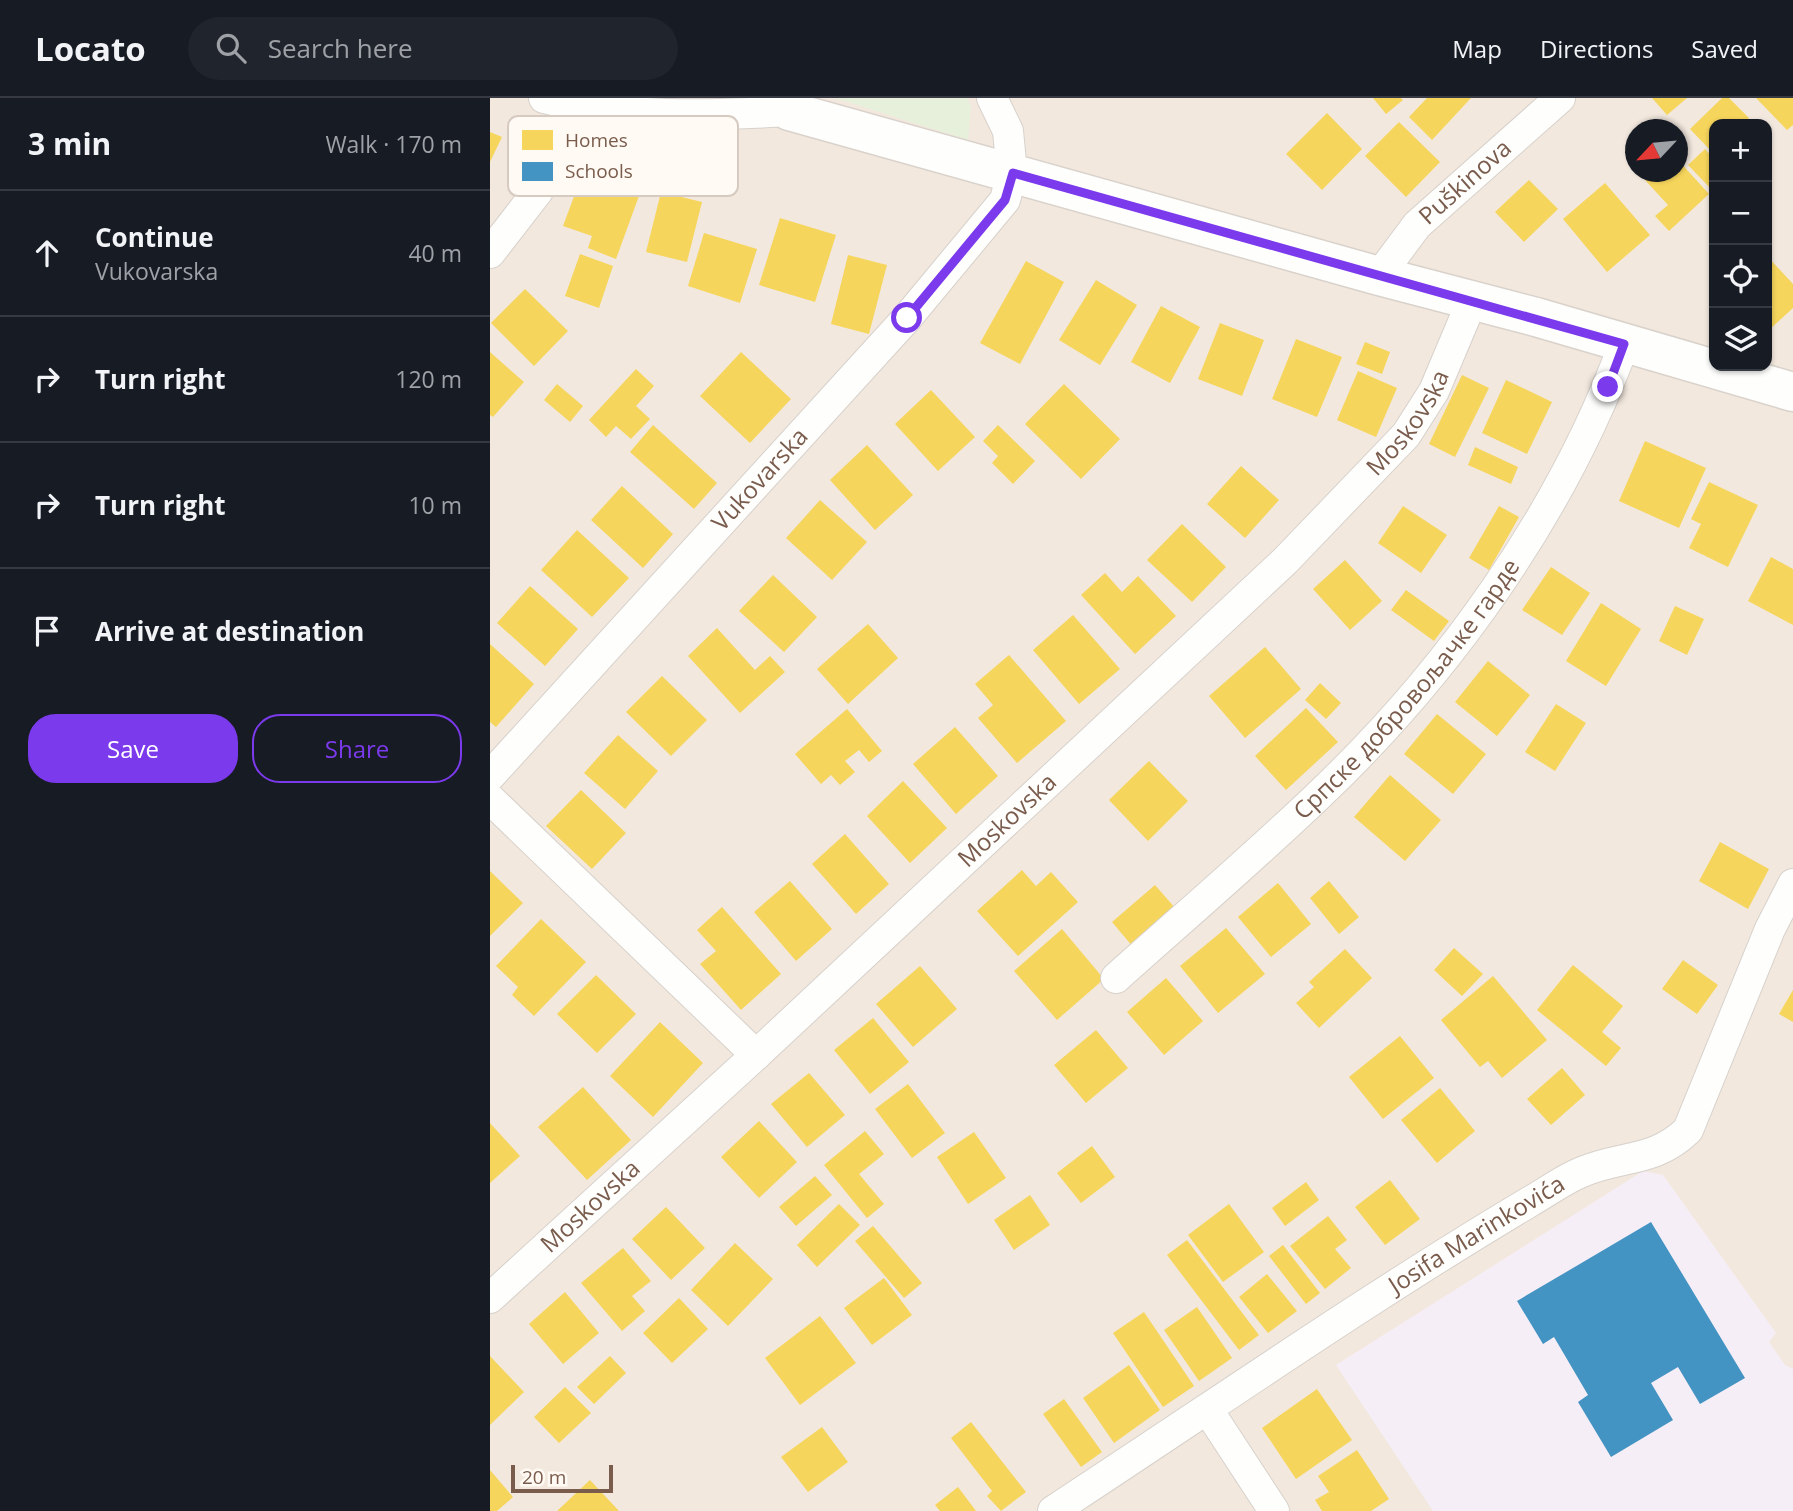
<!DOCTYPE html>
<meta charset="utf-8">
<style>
body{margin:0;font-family:"Open Sans",sans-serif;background:#20242c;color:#f1f3f6}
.controls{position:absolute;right:21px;top:21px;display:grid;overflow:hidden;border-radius:14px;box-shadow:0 2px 5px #0004}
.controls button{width:63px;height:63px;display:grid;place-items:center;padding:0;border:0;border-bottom:2px solid #363941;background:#171b24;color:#f1f3f6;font:35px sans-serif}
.compass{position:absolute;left:1135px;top:21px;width:63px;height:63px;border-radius:50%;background:#171b24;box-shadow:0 2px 5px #0004;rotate:244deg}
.scale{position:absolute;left:21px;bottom:18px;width:102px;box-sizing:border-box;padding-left:7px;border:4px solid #7a5c4d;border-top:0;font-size:19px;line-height:24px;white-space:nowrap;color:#7a5c4d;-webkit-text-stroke:5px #fffaf3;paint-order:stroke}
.stop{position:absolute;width:21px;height:21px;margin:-16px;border:5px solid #7c3aed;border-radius:50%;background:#fff}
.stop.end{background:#7c3aed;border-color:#fff;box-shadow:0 2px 7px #0008}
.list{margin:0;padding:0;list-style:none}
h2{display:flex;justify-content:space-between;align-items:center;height:91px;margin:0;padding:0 28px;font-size:30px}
h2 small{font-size:23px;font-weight:400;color:#9ea1a6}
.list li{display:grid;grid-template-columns:46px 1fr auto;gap:21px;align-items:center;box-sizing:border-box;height:126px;padding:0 28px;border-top:2px solid #363941}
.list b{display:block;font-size:26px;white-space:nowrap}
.list p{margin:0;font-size:23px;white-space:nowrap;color:#9ea1a6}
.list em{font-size:23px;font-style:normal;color:#9ea1a6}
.actions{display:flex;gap:14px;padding:21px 28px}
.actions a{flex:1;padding:16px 0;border:2px solid #7c3aed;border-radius:28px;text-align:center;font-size:24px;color:#7c3aed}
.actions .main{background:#7c3aed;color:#fff}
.icon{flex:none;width:38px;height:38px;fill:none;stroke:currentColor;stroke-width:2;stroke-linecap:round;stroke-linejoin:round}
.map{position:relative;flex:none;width:1303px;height:1413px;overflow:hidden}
header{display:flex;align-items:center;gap:42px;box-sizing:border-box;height:98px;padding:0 35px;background:#171b24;border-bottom:2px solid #363941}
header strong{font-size:33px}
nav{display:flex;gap:38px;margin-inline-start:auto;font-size:24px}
.search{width:490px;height:63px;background:#20242c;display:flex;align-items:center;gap:18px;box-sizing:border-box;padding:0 24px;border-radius:38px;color:#9ea1a6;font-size:26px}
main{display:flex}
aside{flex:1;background:#171b24}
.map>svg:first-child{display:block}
</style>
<header>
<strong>Locato</strong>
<div class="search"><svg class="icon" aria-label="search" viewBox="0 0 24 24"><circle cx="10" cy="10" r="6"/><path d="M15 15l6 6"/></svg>Search here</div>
<nav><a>Map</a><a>Directions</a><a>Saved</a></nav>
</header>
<main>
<aside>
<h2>3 min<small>Walk · 170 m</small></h2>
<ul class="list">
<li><svg class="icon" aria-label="ahead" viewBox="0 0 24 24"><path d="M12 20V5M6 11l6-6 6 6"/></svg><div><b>Continue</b><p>Vukovarska</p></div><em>40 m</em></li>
<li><svg class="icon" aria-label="right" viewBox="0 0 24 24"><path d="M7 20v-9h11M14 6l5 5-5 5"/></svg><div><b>Turn right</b></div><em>120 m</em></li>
<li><svg class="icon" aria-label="right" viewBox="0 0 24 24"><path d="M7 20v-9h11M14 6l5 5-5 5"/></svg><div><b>Turn right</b></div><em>10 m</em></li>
<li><svg class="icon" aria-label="arrive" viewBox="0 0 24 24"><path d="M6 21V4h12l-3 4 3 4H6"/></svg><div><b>Arrive at destination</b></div></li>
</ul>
<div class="actions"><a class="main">Save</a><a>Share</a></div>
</aside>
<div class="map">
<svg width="1303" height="1413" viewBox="0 0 1303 1413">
<rect width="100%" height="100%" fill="#f9f5f0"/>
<!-- residential -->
<path fill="#f2e8de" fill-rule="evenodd" d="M 0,0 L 1303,0 L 1303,1413 L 0,1413 ZM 1224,26 L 1277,26 L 1277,268 L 1224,268 ZM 1146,32 L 1188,32 L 1188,74 L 1146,74 Z"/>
<!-- education -->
<path fill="#f6eef6" d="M 1153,1073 L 1173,1077 L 1286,1235 L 1279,1244 L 1295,1267 L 1303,1271 L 1303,1413 L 943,1413 L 846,1267 Z"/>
<!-- green -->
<path fill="#e7f0db" d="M 345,0 L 477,0 L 481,8 L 478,42 Z"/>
<!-- homes -->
<path fill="#f6d55c" d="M 883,0 L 911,0 L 913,2 L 896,16 Z
M 937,0 L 981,0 L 942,42 L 919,19 Z
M 1162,0 L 1197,0 L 1177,17 Z
M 1232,0 L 1239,0 L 1259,20 L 1252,26 L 1224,26 L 1224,56 L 1200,31 Z
M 1266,0 L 1303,0 L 1303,27 L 1297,32 Z
M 837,15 L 872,51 L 832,92 L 796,56 Z
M 909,24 L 950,64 L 916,99 L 875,58 Z
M 0,34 L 12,39 L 0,64 Z
M 1215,51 L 1224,61 L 1222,92 L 1198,67 Z
M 1188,62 L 1219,96 L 1179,133 L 1165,118 L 1178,107 L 1155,82 L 1164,74 L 1188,74 Z
M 96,66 L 153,87 L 126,161 L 98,150 L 102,138 L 73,128 Z
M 1039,82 L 1068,111 L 1034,144 L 1005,114 Z
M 1115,85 L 1160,137 L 1117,174 L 1073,121 Z
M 171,94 L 212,104 L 197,164 L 156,154 Z
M 290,120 L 346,137 L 325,204 L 269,187 Z
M 214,135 L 267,151 L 250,205 L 198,188 Z
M 90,156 L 123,168 L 109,210 L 75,198 Z
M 358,157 L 397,167 L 379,236 L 341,226 Z
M 1277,158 L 1303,186 L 1303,210 L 1279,232 L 1277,229 Z
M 536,163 L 574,184 L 530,266 L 490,245 Z
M 606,182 L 647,207 L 610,267 L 569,242 Z
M 35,191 L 78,233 L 44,268 L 1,225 Z
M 671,208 L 710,229 L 680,285 L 641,264 Z
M 730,225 L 774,242 L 752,298 L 708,281 Z
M 806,241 L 852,259 L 827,319 L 782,301 Z
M 875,244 L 900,254 L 892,276 L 866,266 Z
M 0,254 L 34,284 L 3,319 L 0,317 Z
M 251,254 L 301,301 L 260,345 L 210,298 Z
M 146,271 L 164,288 L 146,308 L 160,321 L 141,341 L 126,328 L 116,339 L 99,322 Z
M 868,273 L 907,290 L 886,339 L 847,322 Z
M 972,277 L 999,290 L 965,359 L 939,346 Z
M 1016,282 L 1062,304 L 1037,356 L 992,335 Z
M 67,286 L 93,308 L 80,324 L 54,302 Z
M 574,286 L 630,341 L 591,381 L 535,326 Z
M 441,292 L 485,339 L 448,373 L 405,326 Z
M 163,327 L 227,385 L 204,411 L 140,354 Z
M 508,327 L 545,363 L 523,386 L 502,365 L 508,358 L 493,343 Z
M 1155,343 L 1216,370 L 1189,430 L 1129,403 Z
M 377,347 L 423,397 L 385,432 L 340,382 Z
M 985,349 L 1028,369 L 1021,386 L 978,367 Z
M 751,368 L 789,402 L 755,440 L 717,406 Z
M 1219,384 L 1268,407 L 1238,469 L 1199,450 L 1211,426 L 1201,421 Z
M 132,388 L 183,436 L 153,470 L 101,422 Z
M 330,402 L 377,444 L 342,482 L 296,440 Z
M 913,408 L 957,437 L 931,475 L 888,445 Z
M 1009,408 L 1029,419 L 999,472 L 979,460 Z
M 692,426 L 736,469 L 702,504 L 657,462 Z
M 87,432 L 139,480 L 102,519 L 51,472 Z
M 1281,459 L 1303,471 L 1303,527 L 1258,503 Z
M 855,462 L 892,503 L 860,532 L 823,491 Z
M 1061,469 L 1100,495 L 1072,537 L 1032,512 Z
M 615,475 L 632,494 L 648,478 L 686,518 L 645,556 L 591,497 Z
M 283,477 L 327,519 L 294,554 L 249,513 Z
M 40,488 L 88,531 L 55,568 L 7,525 Z
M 916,492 L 959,523 L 944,543 L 901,512 Z
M 1111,505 L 1151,531 L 1116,588 L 1076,563 Z
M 1185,508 L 1214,521 L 1197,557 L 1169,543 Z
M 583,517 L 630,571 L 589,606 L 543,552 Z
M 378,526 L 408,560 L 358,606 L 327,571 Z
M 227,530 L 265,572 L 280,558 L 295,574 L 250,615 L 198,558 Z
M 0,546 L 44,586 L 6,629 L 0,624 Z
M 775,549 L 811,591 L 755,640 L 719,598 Z
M 519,557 L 576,623 L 527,665 L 488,620 L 503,607 L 485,586 Z
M 998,563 L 1040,597 L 1007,638 L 965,604 Z
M 172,578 L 217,622 L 181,658 L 136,614 Z
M 830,585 L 851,605 L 836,621 L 815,602 Z
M 1066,606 L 1096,625 L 1065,673 L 1035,654 Z
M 816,610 L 848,644 L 796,692 L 765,658 Z
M 357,611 L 392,653 L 379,664 L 369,652 L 355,663 L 365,674 L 350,687 L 341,677 L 331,686 L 305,656 Z
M 947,616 L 996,656 L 963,696 L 914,656 Z
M 465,629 L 508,678 L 466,716 L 423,666 Z
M 128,637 L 168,673 L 135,711 L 94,675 Z
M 659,663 L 698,703 L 658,743 L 619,702 Z
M 900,677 L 951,722 L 915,763 L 864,719 Z
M 413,683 L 457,730 L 420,765 L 377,718 Z
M 91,692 L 136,735 L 102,771 L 56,728 Z
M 355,736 L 399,786 L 366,816 L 322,766 Z
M 1230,744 L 1279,771 L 1258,811 L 1209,783 Z
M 532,772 L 546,788 L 561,774 L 588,804 L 528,858 L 487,813 Z
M 0,773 L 33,805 L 0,838 Z
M 300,783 L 342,831 L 306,863 L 264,814 Z
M 839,783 L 869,819 L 849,836 L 820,800 Z
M 788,785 L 821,826 L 781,859 L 748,819 Z
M 665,787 L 686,811 L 643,849 L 622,824 Z
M 232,809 L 291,876 L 251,912 L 210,866 L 226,853 L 207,832 Z
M 51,821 L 96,864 L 44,918 L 22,897 L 28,889 L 6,868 Z
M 736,830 L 775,876 L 728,915 L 690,868 Z
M 572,831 L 614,881 L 567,922 L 524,873 Z
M 964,850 L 993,876 L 972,898 L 944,872 Z
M 855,851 L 882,880 L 829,930 L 806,905 L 824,889 L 819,884 Z
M 1193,862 L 1228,887 L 1207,916 L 1172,891 Z
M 1083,867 L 1133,908 L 1112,934 L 1131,950 L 1116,968 L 1047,912 Z
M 430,868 L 467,911 L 423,949 L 386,906 Z
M 106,877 L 146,916 L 107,955 L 67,916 Z
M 1003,878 L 1057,942 L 1012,980 L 998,963 L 990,969 L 951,922 Z
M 676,880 L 713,923 L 674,957 L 637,914 Z
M 1303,892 L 1303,924 L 1289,916 Z
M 383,920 L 419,964 L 380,996 L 344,952 Z
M 170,924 L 213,965 L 163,1019 L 120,978 Z
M 606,932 L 638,970 L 596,1005 L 564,967 Z
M 910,938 L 944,980 L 893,1021 L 859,979 Z
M 1072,970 L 1095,997 L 1061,1027 L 1037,1001 Z
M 319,975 L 355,1017 L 317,1049 L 281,1006 Z
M 418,986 L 455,1035 L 422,1060 L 385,1011 Z
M 93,989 L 141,1042 L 97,1082 L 48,1029 Z
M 950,990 L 985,1033 L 947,1065 L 911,1022 Z
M 269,1023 L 307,1064 L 269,1100 L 231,1059 Z
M 0,1025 L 30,1058 L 0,1085 Z
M 375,1033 L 394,1056 L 369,1076 L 394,1106 L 377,1120 L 334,1067 Z
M 484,1034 L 516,1080 L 478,1106 L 447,1059 Z
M 602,1048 L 625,1079 L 591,1105 L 567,1075 Z
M 325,1078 L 342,1097 L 306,1128 L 289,1109 Z
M 900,1082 L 930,1121 L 895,1147 L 865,1109 Z
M 816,1084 L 829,1102 L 795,1128 L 782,1110 Z
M 540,1097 L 560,1127 L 524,1152 L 504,1122 Z
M 349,1106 L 370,1127 L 327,1169 L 307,1147 Z
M 739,1106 L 774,1154 L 733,1184 L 698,1137 Z
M 176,1109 L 215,1150 L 181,1182 L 142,1141 Z
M 838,1118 L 857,1142 L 845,1151 L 861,1170 L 835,1191 L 800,1148 Z
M 383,1128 L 432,1185 L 414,1200 L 365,1143 Z
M 697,1142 L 769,1237 L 749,1252 L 677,1157 Z
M 245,1145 L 283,1181 L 238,1228 L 201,1192 Z
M 793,1147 L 830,1195 L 816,1206 L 779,1158 Z
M 133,1150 L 161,1183 L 142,1198 L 155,1213 L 132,1233 L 91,1185 Z
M 777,1176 L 807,1213 L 778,1235 L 749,1199 Z
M 394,1180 L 422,1217 L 382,1247 L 354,1210 Z
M 75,1194 L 109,1235 L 73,1266 L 39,1226 Z
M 189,1200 L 218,1231 L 182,1265 L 153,1235 Z
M 707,1209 L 742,1260 L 709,1283 L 674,1232 Z
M 654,1214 L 704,1288 L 673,1309 L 623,1235 Z
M 330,1218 L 366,1265 L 310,1307 L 275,1260 Z
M 0,1258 L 34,1294 L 0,1327 Z
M 120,1258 L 136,1275 L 104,1306 L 87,1289 Z
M 639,1267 L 670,1312 L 624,1345 L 593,1300 Z
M 75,1289 L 101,1315 L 69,1345 L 44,1319 Z
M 827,1291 L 862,1342 L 806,1381 L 772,1330 Z
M 574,1301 L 612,1354 L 591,1369 L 553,1316 Z
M 481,1324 L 536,1394 L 511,1413 L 497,1398 L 502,1393 L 461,1340 Z
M 332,1329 L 358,1364 L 318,1394 L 291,1359 Z
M 867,1352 L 899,1401 L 881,1413 L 832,1413 L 825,1402 L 839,1394 L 828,1378 Z
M 0,1372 L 23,1399 L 7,1413 L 0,1413 Z
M 100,1382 L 129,1413 L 67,1413 Z
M 468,1389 L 486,1413 L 450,1413 L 445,1407 Z"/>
<!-- schools -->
<path fill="#4393c3" d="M 1161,1124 L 1255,1280 L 1210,1306 L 1188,1269 L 1161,1285 L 1183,1322 L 1121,1359 L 1088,1304 L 1098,1297 L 1064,1239 L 1053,1246 L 1027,1203 Z"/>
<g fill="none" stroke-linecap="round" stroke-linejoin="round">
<!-- minor casing -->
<g stroke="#d7d1cb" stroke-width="32">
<g id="minor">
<path d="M 54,0 C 133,20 217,18 299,13"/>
<path d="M 0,155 L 48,93 L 86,8"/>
<path id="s1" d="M 889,178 L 927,127 L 1070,0"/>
<path id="s2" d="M 0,678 L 417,220 L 515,102 L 522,75 L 518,33 L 502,0"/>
<path d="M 0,701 L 266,957"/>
<path id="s3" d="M 626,880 C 693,820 762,761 827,699 C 958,575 1072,416 1134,246"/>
<path id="s4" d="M 0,1200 L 266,957 L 795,463 L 916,337 L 944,293 L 982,203"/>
<path d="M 718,1312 L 784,1413"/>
<path id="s5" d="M 563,1413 C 722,1309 878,1200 1041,1103 C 1057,1094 1074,1081 1092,1074 C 1131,1057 1164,1065 1198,1032 L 1280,831 L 1303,786"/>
</g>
</g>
<!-- secondary casing -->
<g stroke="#d9d2cb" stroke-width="41">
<path id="secondary" d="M 284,0 L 299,13 L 889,178 L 1046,219 L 1303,294"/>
</g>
<!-- minor -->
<use href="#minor" stroke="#fefefd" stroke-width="30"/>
<!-- secondary -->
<use href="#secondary" stroke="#fefefd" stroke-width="38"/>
</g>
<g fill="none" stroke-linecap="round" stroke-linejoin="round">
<!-- route -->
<path stroke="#7c3aed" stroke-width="9" d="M 417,220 L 515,102 L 523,75 L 1134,246 L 1118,289"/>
</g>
<g text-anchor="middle" stroke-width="7" stroke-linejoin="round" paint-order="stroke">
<!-- street labels -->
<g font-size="24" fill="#7a5c4d" stroke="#fffaf3">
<text dy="8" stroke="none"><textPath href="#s1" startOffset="128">Puškinova</textPath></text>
<text dy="8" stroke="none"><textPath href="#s4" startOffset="1270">Moskovska</textPath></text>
<text dy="8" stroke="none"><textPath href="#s2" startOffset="401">Vukovarska</textPath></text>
<text dy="8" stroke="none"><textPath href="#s3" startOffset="411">Српске добровољачке гарде</textPath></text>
<text dy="8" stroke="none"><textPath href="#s4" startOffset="704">Moskovska</textPath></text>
<text dy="8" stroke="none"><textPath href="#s4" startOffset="136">Moskovska</textPath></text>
<text dy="8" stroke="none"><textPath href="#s5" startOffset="506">Josifa Marinkovića</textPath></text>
</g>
</g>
<!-- legend -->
<rect x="18" y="18" width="230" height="80" rx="10" fill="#fffaf3" stroke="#d7cbc1" stroke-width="2"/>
<rect x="32" y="32" width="31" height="20" fill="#f6d55c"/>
<rect x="32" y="64" width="31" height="19" fill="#4393c3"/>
<g font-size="19" fill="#7a5c4d">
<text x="75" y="49">Homes</text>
<text x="75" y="80">Schools</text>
</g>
</svg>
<div class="controls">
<button>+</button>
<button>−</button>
<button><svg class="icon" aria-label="locate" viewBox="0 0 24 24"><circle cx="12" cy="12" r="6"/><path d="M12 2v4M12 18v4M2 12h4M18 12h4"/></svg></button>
<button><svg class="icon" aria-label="layers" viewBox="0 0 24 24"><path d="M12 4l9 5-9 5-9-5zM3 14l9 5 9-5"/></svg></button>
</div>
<svg class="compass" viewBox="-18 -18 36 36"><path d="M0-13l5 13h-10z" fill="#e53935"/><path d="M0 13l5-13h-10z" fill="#9ea1a6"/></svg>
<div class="scale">20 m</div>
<div class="stop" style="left:417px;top:220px"></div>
<div class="stop end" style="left:1118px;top:289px"></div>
</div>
</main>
